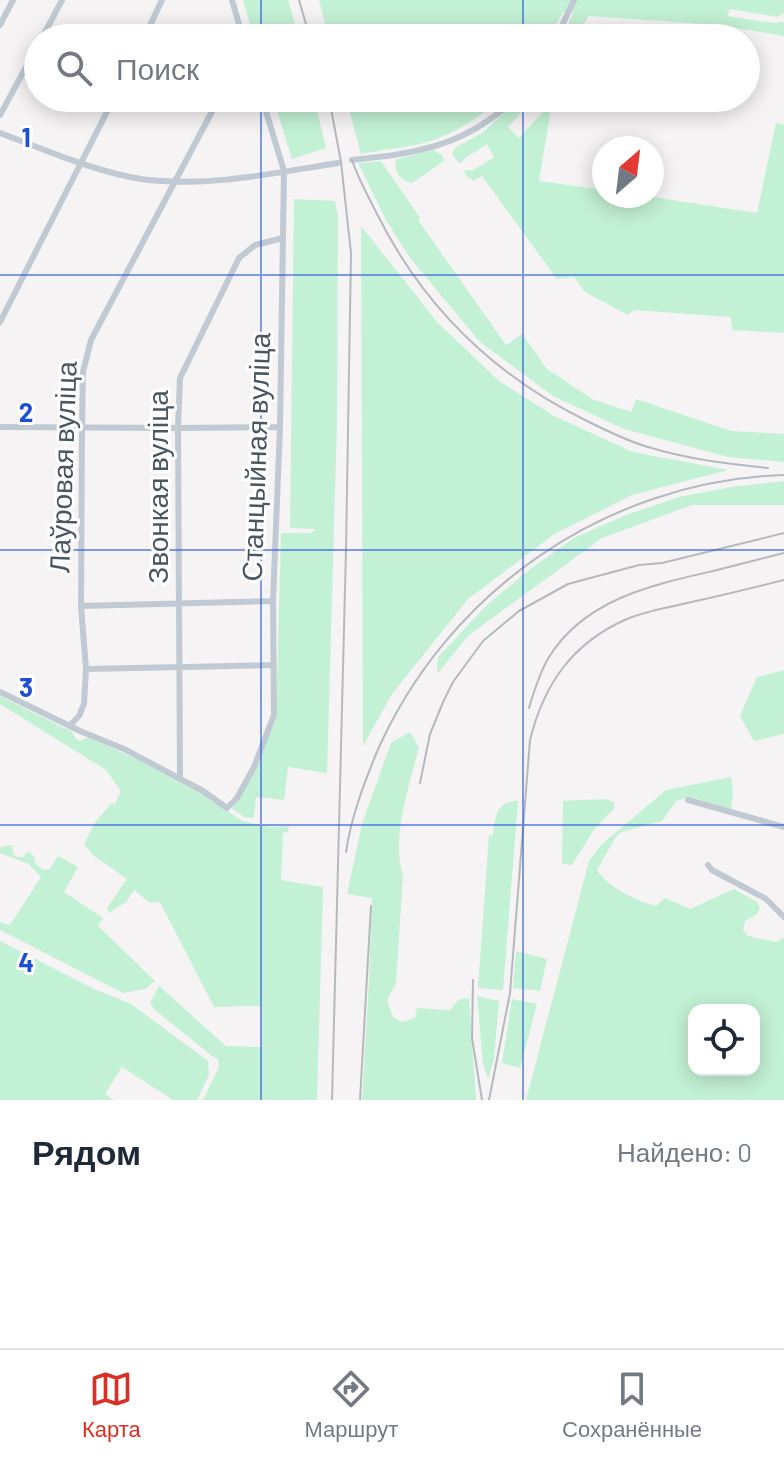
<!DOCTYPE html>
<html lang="ru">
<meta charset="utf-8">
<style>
body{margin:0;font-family:Barlow,sans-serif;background:#f2f2f3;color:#1f2937}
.controls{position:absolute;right:24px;bottom:24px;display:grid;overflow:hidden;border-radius:16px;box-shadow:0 4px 20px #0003}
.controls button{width:72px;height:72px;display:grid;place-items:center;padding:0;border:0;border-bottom:2px solid #e0e1e3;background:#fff;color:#1f2937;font:40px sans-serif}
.compass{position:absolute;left:592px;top:136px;width:72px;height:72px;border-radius:50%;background:#fff;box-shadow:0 4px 20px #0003;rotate:28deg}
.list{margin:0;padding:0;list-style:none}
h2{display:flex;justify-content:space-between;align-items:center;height:104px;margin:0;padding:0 32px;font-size:34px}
h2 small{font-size:26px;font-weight:400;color:#747a83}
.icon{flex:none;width:44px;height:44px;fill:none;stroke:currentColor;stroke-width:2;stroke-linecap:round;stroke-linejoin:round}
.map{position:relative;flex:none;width:784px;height:1100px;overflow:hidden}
.search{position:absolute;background:#fff;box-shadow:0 4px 20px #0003;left:24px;right:24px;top:24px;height:88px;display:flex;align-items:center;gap:20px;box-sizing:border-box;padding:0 28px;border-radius:44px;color:#747a83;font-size:30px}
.sheet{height:248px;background:#fff}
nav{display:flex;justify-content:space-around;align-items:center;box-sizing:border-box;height:112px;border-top:2px solid #e0e1e3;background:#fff;font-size:22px;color:#747a83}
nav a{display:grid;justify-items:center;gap:4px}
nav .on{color:#d93025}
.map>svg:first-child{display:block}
</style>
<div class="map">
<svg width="784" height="1100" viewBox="0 0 784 1100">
<rect width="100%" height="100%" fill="#f5f3f3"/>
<!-- green -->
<path fill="#c3f1d5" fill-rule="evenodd" d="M 243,0 L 288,0 L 299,38 L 254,38 Z
M 319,0 L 784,0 L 784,13 L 777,17 L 730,9 L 727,16 L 773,23 L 784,22 L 784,36 L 719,25 L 589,16 L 575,38 L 562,38 L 573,13 L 563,12 L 549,38 L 329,38 Z
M 273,98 L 314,98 L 326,148 L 292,159 Z
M 346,98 L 502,98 C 480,116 458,132 431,141 C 409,148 384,149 361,154 Z
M 521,98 L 535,98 L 508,127 L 519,138 L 544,111 L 548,103 L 552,103 L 539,181 L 604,190 L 604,196 L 646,196 L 757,213 L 776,123 L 784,125 L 784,333 L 732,330 L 731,317 L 634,310 L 628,315 L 585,292 L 574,277 L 557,279 L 482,176 L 473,181 L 471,178 L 468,178 L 464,171 L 466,170 L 472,171 L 494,157 L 487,144 L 464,159 L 461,163 L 458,162 L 452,154 L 456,147 L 482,133 Z
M 433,150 L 442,155 L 444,161 L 412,183 C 401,181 391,170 397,159 Z
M 381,161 L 420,218 L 418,220 L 506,345 L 522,334 L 547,369 L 592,399 L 631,412 L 636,399 L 731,431 L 784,434 L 784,462 L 728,457 L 624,429 L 553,396 L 480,342 L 410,258 L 386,220 L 358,163 Z
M 294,199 L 335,201 L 338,217 L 337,422 L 327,773 L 288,767 L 284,800 L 256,797 L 254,818 L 244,817 L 232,808 L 241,797 L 276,720 L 281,533 L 312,533 L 315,529 L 290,528 Z
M 361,226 L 438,323 L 499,381 L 554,416 L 633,452 L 728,470 L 632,495 L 553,535 L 468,599 L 392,694 L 363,746 Z
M 784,481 L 784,505 L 692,505 L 602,538 L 469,635 L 437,674 L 438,657 L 487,605 L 529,570 L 574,538 L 626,515 L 679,497 L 731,487 Z
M 784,670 L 784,734 L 754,741 L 740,716 L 757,677 Z
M 0,696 L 72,732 L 76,739 L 80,741 L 88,737 L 138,760 L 202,794 L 242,821 L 270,827 L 288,826 L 289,831 L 283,833 L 281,880 L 323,887 L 317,1100 L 203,1100 L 219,1067 L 218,1059 L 212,1056 L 155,1010 L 150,1003 L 159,986 L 226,1046 L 261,1047 L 261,1006 L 214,1007 L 160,902 L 150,903 L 134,890 L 126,902 L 109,913 L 107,908 L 127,879 L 93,855 L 84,844 L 96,821 L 112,803 L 115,804 L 121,791 L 106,770 L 0,704 Z
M 410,732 L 419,748 C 409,784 391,840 403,876 L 396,983 L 387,1001 L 393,1017 L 402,1022 L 415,1018 L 417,1008 L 450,1010 L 458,1000 L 469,998 L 476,1100 L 362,1100 L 369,982 L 372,898 L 347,894 L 362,824 L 391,743 Z
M 731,777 L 733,793 L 731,809 L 700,800 L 685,798 L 676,801 L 662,821 L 621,832 L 615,838 L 597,870 C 606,886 638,902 656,906 L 665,898 L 690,909 L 734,889 L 757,902 L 760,908 L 757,914 L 745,921 L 743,930 L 748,936 L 776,942 L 784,937 L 784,1100 L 526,1100 L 589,861 L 601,845 L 666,790 ZM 694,1010 L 754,1010 L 754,1070 L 694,1070 Z
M 605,799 L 614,802 L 615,807 L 593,831 L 572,865 L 562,864 L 563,801 Z
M 518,801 L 503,990 L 478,988 L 489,835 L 493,835 C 496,816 496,801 518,801 Z
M 12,845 L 13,854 L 17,857 L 23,857 L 26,853 L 30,852 L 34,857 L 35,863 L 43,870 L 50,869 L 58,856 L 78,867 L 64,892 L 103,918 L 98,926 L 155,981 L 145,989 L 123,993 L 0,930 L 0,922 L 10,925 L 41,877 L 29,864 L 0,853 L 0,847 Z
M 0,941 L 94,989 L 131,1004 L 208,1061 L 209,1075 L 197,1100 L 173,1100 L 122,1067 L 105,1094 L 114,1100 L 0,1100 Z
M 516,951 L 547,959 L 540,991 L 513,988 Z
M 477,996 L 499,1001 L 494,1059 L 488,1079 L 483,1064 Z
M 512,999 L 537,1004 L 520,1068 L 502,1063 Z"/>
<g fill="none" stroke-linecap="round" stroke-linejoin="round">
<!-- street -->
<path stroke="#c1cad2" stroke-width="6" d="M 232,0 L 243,38
M 0,25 L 13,0
M 42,38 L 62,0
M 144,38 L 162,0
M 556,38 L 574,0
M 0,115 L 38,45
M 0,133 C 46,150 93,171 141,179 C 208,188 273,173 338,163
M 352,160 C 419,153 465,146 516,98
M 0,322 L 114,98
M 0,427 L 178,428 L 280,427
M 81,606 L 273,601
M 86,669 L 274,665
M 0,692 L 80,731 L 124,749 L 203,791 L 227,808 L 237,798 L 254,767 L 274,715 L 273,601 L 280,427 L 284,171 L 262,98
M 69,726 L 79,716 L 84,704 L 86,669 L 81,606 L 82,428 L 83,372 L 91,340 L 216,104 L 227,98
M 180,779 L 178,428 L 180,378 L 239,258 L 255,245 L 283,238
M 688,800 L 784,827
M 708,865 L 712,870 L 766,899 L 784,917"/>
<!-- rail -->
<path stroke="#b5b8bd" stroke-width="2" d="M 299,0 L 310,38
M 329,98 L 341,162 L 351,253 L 346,550 L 332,1100
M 352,160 C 358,178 367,194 375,210 C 421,304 493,375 587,421 C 607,431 627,441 648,447 C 687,459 728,464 768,468
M 529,708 C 534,691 540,672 549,657 C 585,599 652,585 713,571 C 737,565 760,559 784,553
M 420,783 L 430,734 L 444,700 L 453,682 L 483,641 L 519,611 L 568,584 L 639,565 L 662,563 L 784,533
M 346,852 C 351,818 363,786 376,754 C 447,591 606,481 784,475
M 473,980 L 472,1038 L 482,1100
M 360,1100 L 371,906
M 489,1100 L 510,993 L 530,740 C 544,684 572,643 627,619 C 646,611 667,608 687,603 C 719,596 752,588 784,580"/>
</g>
<!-- grid -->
<path fill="none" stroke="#1d4ed8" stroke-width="2" stroke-opacity="0.55" d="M 261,0 L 261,38M 523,0 L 523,38M 261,98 L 261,1100M 523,98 L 523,1100M 0,275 L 784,275M 0,550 L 784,550M 0,825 L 784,825"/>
<g text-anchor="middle" stroke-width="6" stroke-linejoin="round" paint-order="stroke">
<!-- street labels -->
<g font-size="28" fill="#4a5661" stroke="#fff">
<text transform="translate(256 457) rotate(-88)" y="10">Станцыйная вуліца</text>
<text transform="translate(63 467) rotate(-88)" y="10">Лаўровая вуліца</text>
<text transform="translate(158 487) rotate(-90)" y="10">Звонкая вуліца</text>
</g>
</g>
<g font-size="26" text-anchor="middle" font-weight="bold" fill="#1d4ed8" stroke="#fff" stroke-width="6" stroke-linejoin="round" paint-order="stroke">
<text x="26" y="147">1</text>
<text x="26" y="422">2</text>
<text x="26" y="697">3</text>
<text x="26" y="972">4</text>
</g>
</svg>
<div class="controls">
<button><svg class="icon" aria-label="locate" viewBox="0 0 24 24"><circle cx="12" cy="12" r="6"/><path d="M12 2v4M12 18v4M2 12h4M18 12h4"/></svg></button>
</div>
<svg class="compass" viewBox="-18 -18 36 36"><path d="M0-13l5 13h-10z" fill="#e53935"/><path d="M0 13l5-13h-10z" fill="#747a83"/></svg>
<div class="search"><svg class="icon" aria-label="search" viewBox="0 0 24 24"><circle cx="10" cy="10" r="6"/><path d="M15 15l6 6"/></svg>Поиск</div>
</div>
<section class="sheet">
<h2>Рядом<small>Найдено: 0</small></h2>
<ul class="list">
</ul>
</section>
<nav>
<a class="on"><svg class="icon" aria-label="map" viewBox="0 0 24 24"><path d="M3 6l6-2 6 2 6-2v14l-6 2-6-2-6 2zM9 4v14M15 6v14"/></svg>Карта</a>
<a><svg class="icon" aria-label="directions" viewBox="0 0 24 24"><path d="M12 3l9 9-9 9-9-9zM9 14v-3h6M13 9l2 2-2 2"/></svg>Маршрут</a>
<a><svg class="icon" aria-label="saved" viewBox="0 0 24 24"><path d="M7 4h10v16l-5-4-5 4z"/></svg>Сохранённые</a>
</nav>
